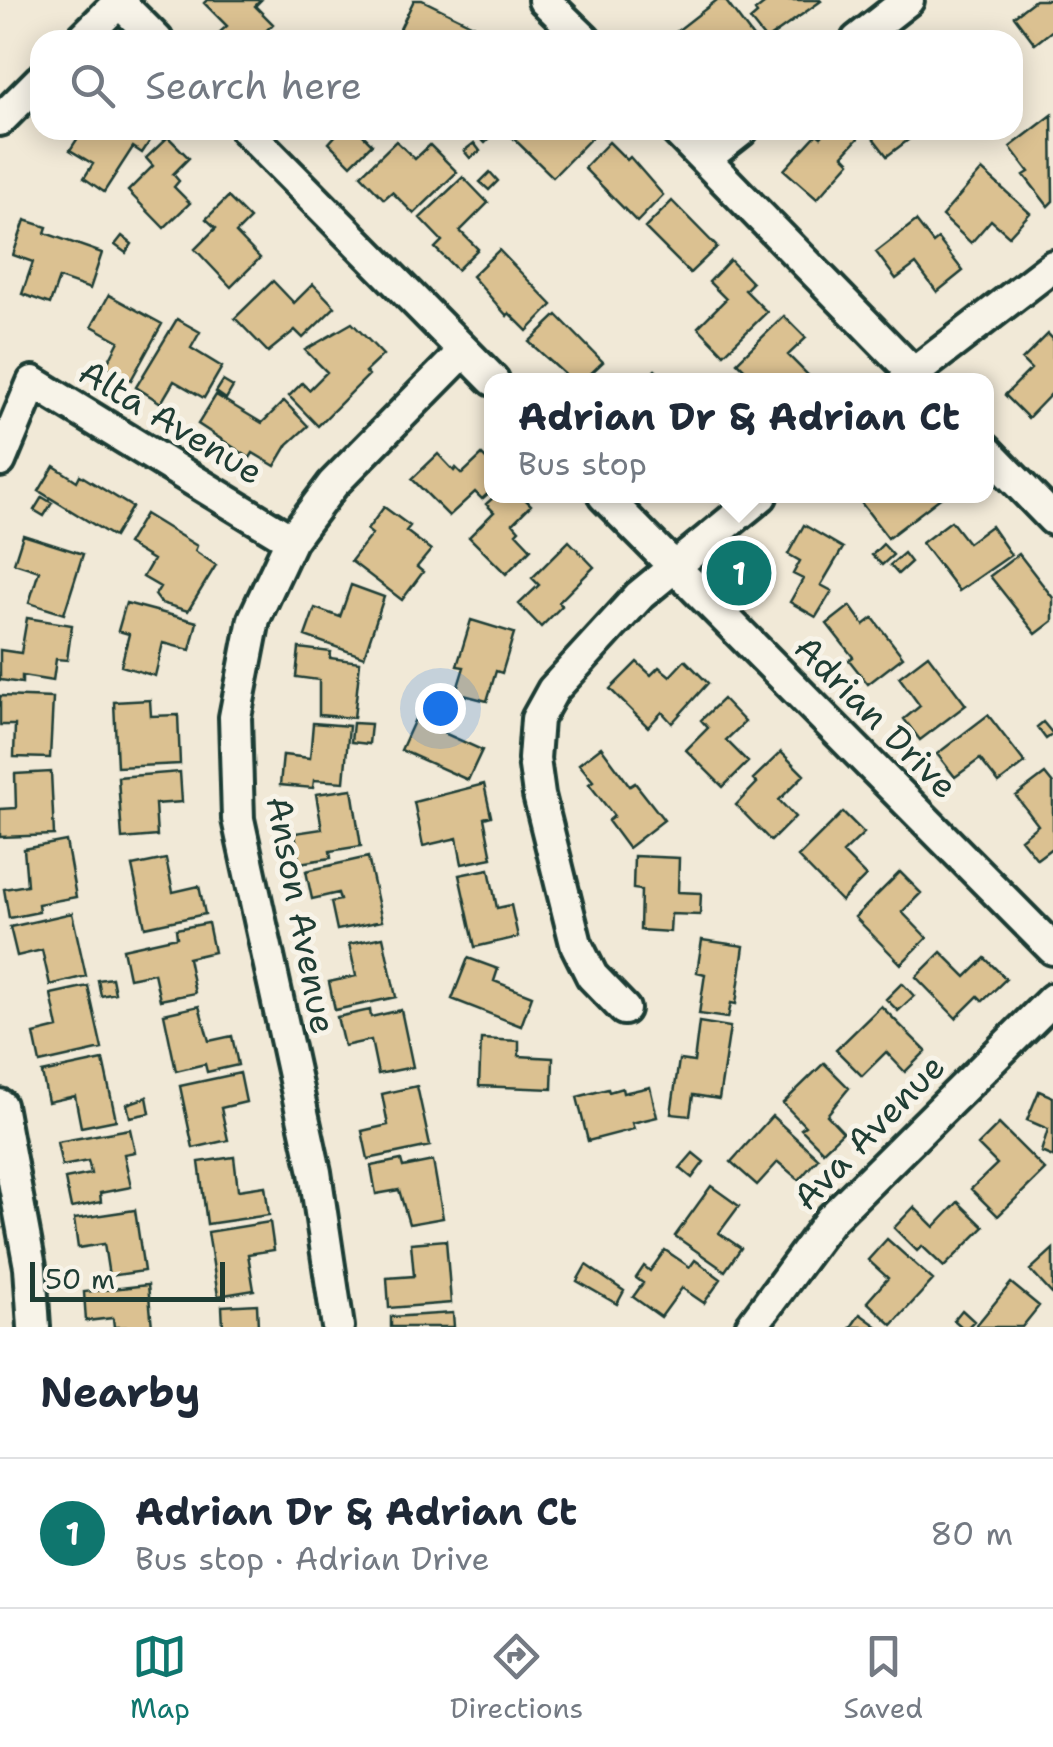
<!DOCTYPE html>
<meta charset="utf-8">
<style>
body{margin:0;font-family:"Shantell Sans",sans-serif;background:#f2f2f3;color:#1f2937}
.scale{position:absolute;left:30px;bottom:25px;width:195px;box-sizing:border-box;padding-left:10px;border:5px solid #1f3d34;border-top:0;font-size:28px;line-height:35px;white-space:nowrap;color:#1f3d34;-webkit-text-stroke:8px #f7f3e8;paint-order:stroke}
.you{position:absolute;left:440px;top:708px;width:35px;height:35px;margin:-25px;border:8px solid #fff;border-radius:50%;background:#1a73e8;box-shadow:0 0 0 15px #1a73e833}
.badge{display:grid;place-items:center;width:65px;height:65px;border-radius:50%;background:#0f766e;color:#fff;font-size:32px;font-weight:700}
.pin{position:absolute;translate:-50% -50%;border:5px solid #fff;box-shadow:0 2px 10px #0006}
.popup{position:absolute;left:484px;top:373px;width:510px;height:130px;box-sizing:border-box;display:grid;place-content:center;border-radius:20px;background:#fff;filter:drop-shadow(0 2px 8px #0005);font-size:32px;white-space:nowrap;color:#747a83}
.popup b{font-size:38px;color:#1f2937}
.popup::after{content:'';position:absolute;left:50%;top:100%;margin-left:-20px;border:20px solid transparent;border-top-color:#fff}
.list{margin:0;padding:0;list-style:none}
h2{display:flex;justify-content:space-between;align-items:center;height:130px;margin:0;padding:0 40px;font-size:42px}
h2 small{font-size:32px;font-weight:400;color:#747a83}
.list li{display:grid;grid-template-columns:65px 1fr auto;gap:30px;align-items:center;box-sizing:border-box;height:150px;padding:0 40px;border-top:2px solid #e0e1e3}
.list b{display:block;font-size:38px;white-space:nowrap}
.list p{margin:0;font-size:32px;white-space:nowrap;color:#747a83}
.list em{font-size:32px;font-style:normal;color:#747a83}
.icon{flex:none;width:55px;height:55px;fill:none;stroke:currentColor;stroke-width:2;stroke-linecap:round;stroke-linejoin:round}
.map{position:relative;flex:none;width:1053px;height:1327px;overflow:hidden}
.search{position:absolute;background:#fff;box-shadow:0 5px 25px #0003;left:30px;right:30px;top:30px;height:110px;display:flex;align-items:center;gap:25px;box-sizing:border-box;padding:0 35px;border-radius:30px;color:#747a83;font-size:38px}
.sheet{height:280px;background:#fff}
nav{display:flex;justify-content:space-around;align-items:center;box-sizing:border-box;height:140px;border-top:2px solid #e0e1e3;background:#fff;font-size:28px;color:#747a83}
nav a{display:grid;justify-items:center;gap:5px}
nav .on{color:#0f766e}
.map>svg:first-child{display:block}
</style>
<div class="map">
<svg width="1053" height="1327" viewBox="0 0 1053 1327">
<rect width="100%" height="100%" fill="#f1e9d7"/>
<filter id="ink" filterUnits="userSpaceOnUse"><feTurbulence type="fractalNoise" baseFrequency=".01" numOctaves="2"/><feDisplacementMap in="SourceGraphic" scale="20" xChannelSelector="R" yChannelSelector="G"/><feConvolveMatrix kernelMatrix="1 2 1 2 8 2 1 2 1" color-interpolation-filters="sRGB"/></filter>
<g filter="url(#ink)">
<!-- building -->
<path fill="#dbc191" stroke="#1f3d34" stroke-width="2.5" d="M 207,0 L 261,0 L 255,6 L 273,24 L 257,40 L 228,40 L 220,32 L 227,26 L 204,3 Z
M 414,0 L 422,0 L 475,26 L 468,40 L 419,40 L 399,31 Z
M 717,0 L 725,0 L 755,40 L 675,40 L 672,35 Z
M 769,0 L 820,0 L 821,1 L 766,40 L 750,20 L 757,14 L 755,11 Z
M 1035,0 L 1053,0 L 1053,30 L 1035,44 L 1014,16 Z
M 1052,115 L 1053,201 L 1048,206 L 1024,175 L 1029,172 L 1010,147 Z
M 83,130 L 108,132 L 157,130 L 142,153 L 133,147 L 104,192 L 84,178 L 93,164 L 70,150 Z
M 331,130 L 358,130 L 372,144 L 351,165 L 329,143 L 336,135 Z
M 482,130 L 495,130 L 497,131 L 485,143 L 477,135 Z
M 512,130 L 599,130 L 553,177 L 509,134 Z
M 827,130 L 856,130 L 861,135 L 843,155 L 850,162 L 817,199 L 784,170 L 817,134 L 821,137 Z
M 867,130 L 935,130 L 928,135 L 916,134 L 887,156 Z
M 168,137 L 189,158 L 173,174 L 179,181 L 174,187 L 190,203 L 164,228 L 128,191 L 153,166 L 146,158 Z
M 396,141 L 415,159 L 430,145 L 457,172 L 414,214 L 392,192 L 384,199 L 361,175 Z
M 609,142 L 627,160 L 630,157 L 663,195 L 637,222 L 584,168 Z
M 474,143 L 480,151 L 470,158 L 464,151 Z
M 982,170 L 1030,213 L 1009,236 L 991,220 L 971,243 L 942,216 Z
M 490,172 L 498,181 L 489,190 L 480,182 Z
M 463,177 L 488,203 L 460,231 L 478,249 L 457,270 L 435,248 L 442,241 L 420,218 Z
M 228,197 L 250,219 L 236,233 L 260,258 L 231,287 L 195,249 L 216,228 L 206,219 Z
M 672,201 L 717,247 L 690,273 L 645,228 Z
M 25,220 L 47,227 L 45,233 L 102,253 L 90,289 L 59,278 L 50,304 L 22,294 L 33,262 L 13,255 Z
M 916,221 L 933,243 L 938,239 L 963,271 L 937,292 L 916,264 L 896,279 L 876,252 Z
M 122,236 L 132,244 L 126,253 L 115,245 Z
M 499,250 L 552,305 L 527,331 L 509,313 L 507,316 L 472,276 Z
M 730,260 L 752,283 L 745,290 L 767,312 L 724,354 L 698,327 L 726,299 L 709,282 Z
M 273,281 L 294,303 L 313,284 L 335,307 L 303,338 L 295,330 L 268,352 L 235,318 Z
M 109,295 L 162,324 L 131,380 L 106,366 L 119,341 L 92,326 Z
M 557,315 L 603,362 L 584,380 L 571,380 L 529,342 Z
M 784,316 L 806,338 L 788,355 L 810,377 L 806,380 L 755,380 L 737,362 Z
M 177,319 L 200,332 L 191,348 L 222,367 L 204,398 L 174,381 L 161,403 L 136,387 Z
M 352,323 L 383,355 L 365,372 L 369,375 L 318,426 L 289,396 L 302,383 L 309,390 L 327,372 L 305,350 Z
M 1048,334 L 1053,339 L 1053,392 L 1028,418 L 1005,395 L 1031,369 L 1022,360 Z
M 655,370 L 665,380 L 645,380 Z
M 223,381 L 233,387 L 226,399 L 216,392 Z
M 216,395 L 262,423 L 284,401 L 308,426 L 288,444 L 275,466 L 253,453 L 250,458 L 198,424 Z
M 438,454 L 454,471 L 456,468 L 462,474 L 482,455 L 492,465 L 492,490 L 482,499 L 475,492 L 449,516 L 412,479 Z
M 54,466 L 77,481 L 80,475 L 132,507 L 114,537 L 39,491 Z
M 495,496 L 522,496 L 531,505 L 513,523 L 519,530 L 516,533 L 531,549 L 506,574 L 469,537 L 494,512 L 486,504 Z
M 856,496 L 943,496 L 888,538 Z
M 42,497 L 52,503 L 44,516 L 34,510 Z
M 384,507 L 410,526 L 406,531 L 431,550 L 417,567 L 423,572 L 402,600 L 351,561 L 372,534 L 367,530 Z
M 145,514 L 197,546 L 195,551 L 216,565 L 188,611 L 161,603 L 155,595 L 160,587 L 143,577 L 153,560 L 127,544 Z
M 951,521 L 968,543 L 991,526 L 1011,555 L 959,591 L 922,543 Z
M 804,525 L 843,548 L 821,585 L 832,591 L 816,617 L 790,602 L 803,579 L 793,574 L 800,561 L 788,554 Z
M 23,535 L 83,554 L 64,614 L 29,603 L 39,571 L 14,563 Z
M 569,541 L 594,567 L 559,602 L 562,606 L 541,627 L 519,604 L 539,585 L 532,578 Z
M 883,544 L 893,555 L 882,565 L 872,555 Z
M 904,553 L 911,562 L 898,574 L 890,565 Z
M 1019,554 L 1053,598 L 1053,621 L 1036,634 L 990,576 Z
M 351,585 L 384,597 L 364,657 L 305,636 L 315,608 L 340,617 Z
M 126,603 L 197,622 L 190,650 L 163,643 L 155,676 L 121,666 L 129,634 L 118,631 Z
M 850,606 L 864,625 L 873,618 L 903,657 L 868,684 L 849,660 L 853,657 L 827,624 Z
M 27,618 L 72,625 L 67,660 L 56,659 L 53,681 L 22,676 L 22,683 L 0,680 L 0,650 L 21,653 Z
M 471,620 L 514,633 L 502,673 L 496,671 L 487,701 L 456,693 L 464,667 L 457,666 Z
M 299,648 L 331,652 L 330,658 L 360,662 L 354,718 L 319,715 L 319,680 L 296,677 Z
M 928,655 L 966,705 L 920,740 L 904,719 L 920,706 L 899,677 Z
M 685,660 L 708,683 L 672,723 L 662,712 L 648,727 L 610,689 L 637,662 L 651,675 L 659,667 L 670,676 Z
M 0,696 L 53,698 L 50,758 L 14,757 L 15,725 L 0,725 Z
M 723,699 L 745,722 L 726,740 L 748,762 L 723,787 L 686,750 L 708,728 L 701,720 Z
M 150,700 L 151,716 L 178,715 L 180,764 L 117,767 L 114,702 Z
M 420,708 L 449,722 L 444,733 L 482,750 L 468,780 L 401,750 Z
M 988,715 L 1025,763 L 999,783 L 980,759 L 955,777 L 937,754 Z
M 1043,722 L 1053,734 L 1046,739 L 1037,727 Z
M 313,723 L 349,726 L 344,782 L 314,780 L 313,788 L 280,785 L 283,755 L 310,758 Z
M 353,723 L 371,724 L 369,744 L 351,742 Z
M 601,747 L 630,786 L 635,783 L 664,820 L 628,848 L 608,821 L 614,816 L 589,784 L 593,781 L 579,764 Z
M 781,752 L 804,775 L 779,800 L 795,817 L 771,841 L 736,805 L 757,783 L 753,779 Z
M 51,772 L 54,835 L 0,837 L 0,809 L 16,808 L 15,774 Z
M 180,772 L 182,802 L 155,804 L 157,836 L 122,839 L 118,777 Z
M 1045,774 L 1053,784 L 1053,847 L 1037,859 L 1021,839 L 1038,825 L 1016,796 Z
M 484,784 L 491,816 L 484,818 L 492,858 L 462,864 L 457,838 L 423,846 L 414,802 Z
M 352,789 L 361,846 L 330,851 L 331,858 L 299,863 L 295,833 L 322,829 L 316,794 Z
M 843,812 L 864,833 L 843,853 L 866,876 L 841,901 L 798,857 Z
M 66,841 L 76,897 L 38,904 L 39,912 L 9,918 L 4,889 L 27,885 L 24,849 Z
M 634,856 L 679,858 L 678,892 L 701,893 L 700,915 L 671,914 L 670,932 L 640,930 L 641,890 L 633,889 Z
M 368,857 L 382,921 L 337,930 L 331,902 L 340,900 L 338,893 L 312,899 L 306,871 Z
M 166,859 L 173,892 L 199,886 L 205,914 L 145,927 L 132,866 Z
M 489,869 L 497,908 L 511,905 L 518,937 L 475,947 L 459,875 Z
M 900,872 L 921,893 L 902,912 L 927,938 L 901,964 L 855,917 Z
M 72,913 L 86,976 L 50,985 L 42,950 L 17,956 L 10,927 Z
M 208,923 L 214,952 L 188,958 L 195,993 L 160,1000 L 154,973 L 129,978 L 123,949 L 177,937 L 176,929 Z
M 383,937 L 396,997 L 335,1010 L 329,982 L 356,976 L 349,944 Z
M 702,940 L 744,946 L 736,1004 L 731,1003 L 728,1018 L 699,1014 L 705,974 L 697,972 Z
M 941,952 L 966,977 L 985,958 L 1006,979 L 983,1001 L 978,996 L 956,1018 L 916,977 Z
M 468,958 L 498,969 L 494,981 L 532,996 L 521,1026 L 452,999 Z
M 112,978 L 115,993 L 101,996 L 98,980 Z
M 902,983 L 914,996 L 898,1011 L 886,999 Z
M 88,986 L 102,1049 L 40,1063 L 34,1034 L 58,1028 L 51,994 Z
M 199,1006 L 209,1041 L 232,1036 L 238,1065 L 207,1072 L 205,1064 L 176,1071 L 164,1014 Z
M 881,1006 L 926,1051 L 905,1072 L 886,1052 L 862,1076 L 836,1050 Z
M 370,1010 L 371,1017 L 401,1010 L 413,1067 L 378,1074 L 371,1040 L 344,1046 L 337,1017 Z
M 699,1022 L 730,1027 L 719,1099 L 693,1095 L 690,1116 L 671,1114 L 679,1060 L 694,1062 Z
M 481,1039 L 519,1041 L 519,1056 L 553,1058 L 552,1089 L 479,1086 Z
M 103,1060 L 116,1120 L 81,1127 L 75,1096 L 48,1102 L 42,1073 Z
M 824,1063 L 849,1088 L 827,1115 L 843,1132 L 823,1151 L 801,1129 L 805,1126 L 783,1103 Z
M 240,1073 L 246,1102 L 221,1108 L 228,1140 L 193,1148 L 180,1086 Z
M 417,1086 L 430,1146 L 368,1159 L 362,1131 L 388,1125 L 382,1094 Z
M 650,1087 L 657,1117 L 632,1123 L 634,1129 L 588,1141 L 577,1097 L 608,1089 L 609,1092 L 622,1088 L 623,1093 Z
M 1039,1091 L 1053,1097 L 1053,1157 L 1041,1152 L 1048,1129 L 1027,1120 Z
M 147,1097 L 150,1113 L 130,1117 L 127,1104 Z
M 772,1116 L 818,1158 L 799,1180 L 778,1162 L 757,1185 L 731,1162 Z
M 999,1124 L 1045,1170 L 998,1216 L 971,1189 L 997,1164 L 978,1145 Z
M 130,1129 L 135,1152 L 124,1154 L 131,1187 L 100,1193 L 101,1202 L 71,1208 L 65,1179 L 91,1174 L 89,1164 L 88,1161 L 62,1166 L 57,1142 Z
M 693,1153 L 704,1162 L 692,1178 L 680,1168 Z
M 234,1157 L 238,1190 L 265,1186 L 269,1215 L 207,1224 L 199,1162 Z
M 401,1160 L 403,1167 L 433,1161 L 443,1218 L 409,1224 L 399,1190 L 376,1194 L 371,1166 Z
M 711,1186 L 739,1206 L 719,1233 L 741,1248 L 725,1271 L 675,1236 Z
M 958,1202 L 984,1227 L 944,1267 L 922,1246 L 917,1251 L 894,1228 L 914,1207 L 934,1227 Z
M 135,1210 L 144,1271 L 109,1276 L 104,1244 L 78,1248 L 74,1219 Z
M 270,1222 L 274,1250 L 248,1254 L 254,1290 L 218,1296 L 208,1232 Z
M 887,1239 L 933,1280 L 892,1325 L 867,1302 L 888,1278 L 868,1260 Z
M 446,1240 L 451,1303 L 389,1308 L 387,1278 L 414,1276 L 411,1243 Z
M 1053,1249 L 1053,1295 L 1030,1270 Z
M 665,1250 L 690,1267 L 695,1260 L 721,1279 L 704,1303 L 682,1288 L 661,1317 L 633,1297 L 643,1283 L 636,1278 L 644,1266 L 650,1271 Z
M 586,1265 L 624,1291 L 617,1304 L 577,1281 Z
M 1011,1283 L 1039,1306 L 1022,1327 L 975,1327 Z
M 148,1285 L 152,1327 L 114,1327 L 113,1318 L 86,1321 L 84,1292 Z
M 257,1304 L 258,1327 L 223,1327 L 222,1306 Z
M 962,1310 L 974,1321 L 968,1327 L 962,1327 L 954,1320 Z
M 453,1313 L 454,1327 L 391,1327 L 391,1317 Z
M 860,1314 L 878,1327 L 851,1327 Z"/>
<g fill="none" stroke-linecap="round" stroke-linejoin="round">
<!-- minor casing -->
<g stroke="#1f3d34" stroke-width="38">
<path id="minor" d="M 117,0 L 157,40
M 544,0 L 585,40
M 81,40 L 121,0
M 857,40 L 908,0
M 0,120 L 40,80
M 246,130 L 493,380
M 676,130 L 920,380
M 705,159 L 742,130
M 905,380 L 1053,266
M 986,450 L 1053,519
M 0,461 L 33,382 L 291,540
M 604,496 L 1053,949
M 624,1009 L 592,976 L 576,944 L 539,795 L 534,759 L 537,719 L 553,690 L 640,595 L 761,496
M 0,1105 L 30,1267 L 34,1327
M 338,1327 L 315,1172 L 238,819 L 235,717 L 254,619 L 291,540 L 333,484 L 464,351
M 751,1327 L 830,1220 L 1053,999"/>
</g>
<!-- minor -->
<use href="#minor" stroke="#f7f3e8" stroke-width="30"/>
</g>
</g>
<g text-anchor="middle" stroke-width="10" stroke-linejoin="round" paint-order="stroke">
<!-- street labels -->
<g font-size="35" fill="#1f3d34" stroke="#f7f3e8">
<text transform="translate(171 422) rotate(31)" y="12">Alta Avenue</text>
<text transform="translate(876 717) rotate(45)" y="12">Adrian Drive</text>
<text transform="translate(301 915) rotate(79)" y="12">Anson Avenue</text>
<text transform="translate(869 1132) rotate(-46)" y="12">Ava Avenue</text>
</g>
</g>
</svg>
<div class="scale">50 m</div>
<div class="you"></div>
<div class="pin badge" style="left:739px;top:573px">1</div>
<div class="popup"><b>Adrian Dr &amp; Adrian Ct</b>Bus stop</div>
<div class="search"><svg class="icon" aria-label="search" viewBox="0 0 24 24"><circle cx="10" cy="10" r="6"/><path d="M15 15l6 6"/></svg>Search here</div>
</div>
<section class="sheet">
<h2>Nearby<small></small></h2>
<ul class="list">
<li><span class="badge">1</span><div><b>Adrian Dr &amp; Adrian Ct</b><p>Bus stop · Adrian Drive</p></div><em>80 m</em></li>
</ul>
</section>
<nav>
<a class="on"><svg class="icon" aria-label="map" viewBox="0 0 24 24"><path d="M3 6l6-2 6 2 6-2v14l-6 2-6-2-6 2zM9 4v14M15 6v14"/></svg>Map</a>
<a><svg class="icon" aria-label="directions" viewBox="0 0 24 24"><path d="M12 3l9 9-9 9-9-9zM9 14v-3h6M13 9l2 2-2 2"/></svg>Directions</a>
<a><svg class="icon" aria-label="saved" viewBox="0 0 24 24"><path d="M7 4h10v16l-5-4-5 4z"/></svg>Saved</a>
</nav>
